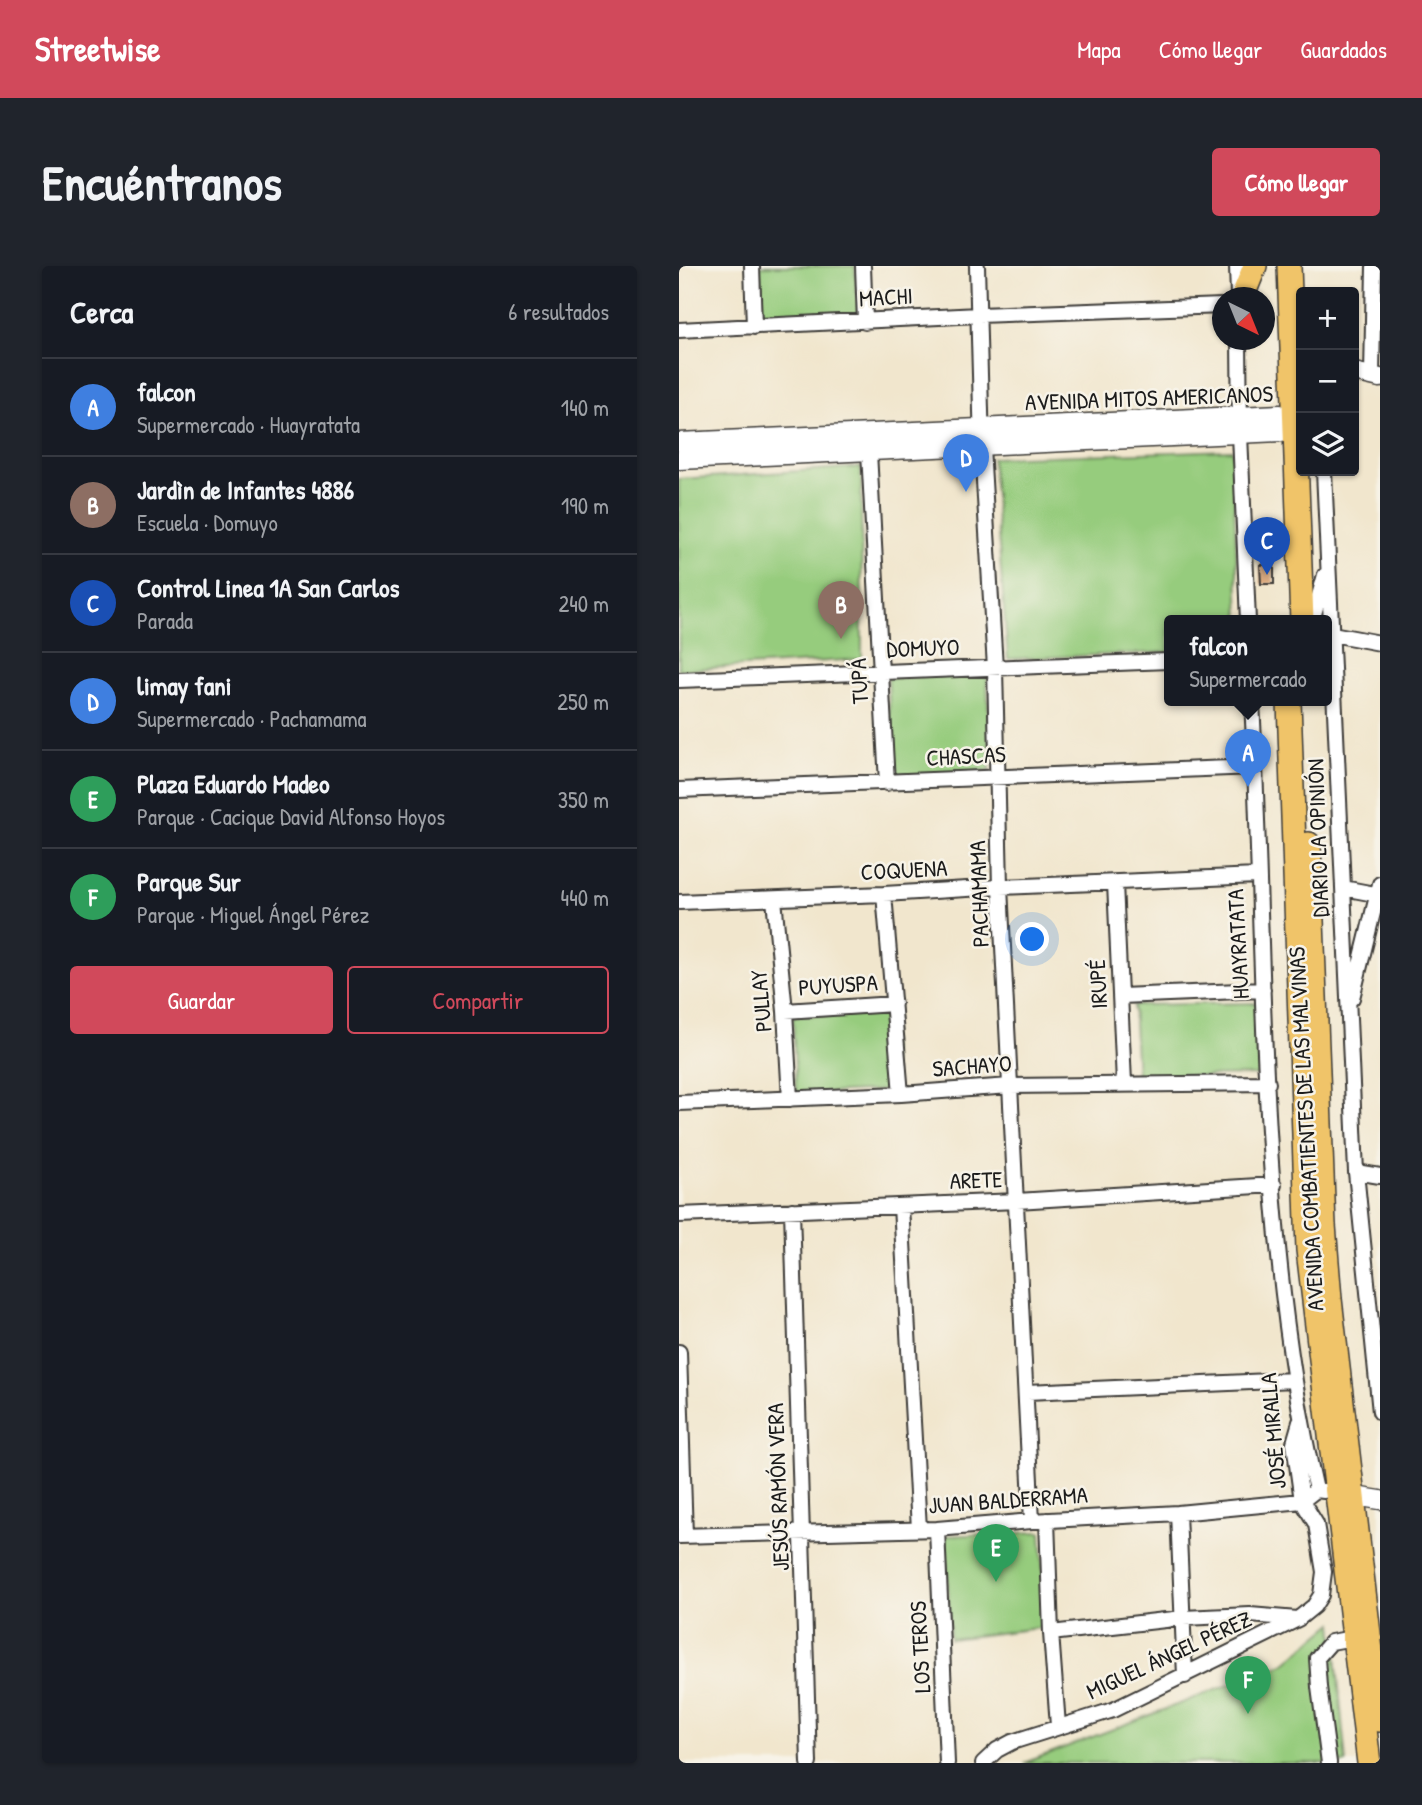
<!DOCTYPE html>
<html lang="es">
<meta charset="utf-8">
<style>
body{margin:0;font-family:"Patrick Hand",sans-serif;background:#20242c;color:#f1f3f6}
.controls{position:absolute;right:21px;top:21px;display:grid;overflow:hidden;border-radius:7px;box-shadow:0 2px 5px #0004}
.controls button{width:63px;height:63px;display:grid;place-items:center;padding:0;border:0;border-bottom:2px solid #363941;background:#171b24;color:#f1f3f6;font:35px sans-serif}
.compass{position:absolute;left:533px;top:21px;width:63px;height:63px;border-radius:50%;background:#171b24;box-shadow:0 2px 5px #0004;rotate:137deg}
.you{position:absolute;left:354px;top:674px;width:24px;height:24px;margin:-18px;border:5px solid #fff;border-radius:50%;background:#1a73e8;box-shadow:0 0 0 10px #1a73e833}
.badge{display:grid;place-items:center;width:46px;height:46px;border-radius:50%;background:#d1495b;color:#fff;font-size:23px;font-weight:700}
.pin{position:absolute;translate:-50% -58px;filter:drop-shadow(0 2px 4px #0008)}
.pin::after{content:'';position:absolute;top:37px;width:24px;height:21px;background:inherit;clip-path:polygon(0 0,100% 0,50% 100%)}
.popup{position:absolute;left:485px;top:349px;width:168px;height:91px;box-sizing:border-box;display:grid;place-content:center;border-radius:7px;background:#171b24;filter:drop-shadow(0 2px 5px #0005);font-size:23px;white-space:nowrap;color:#9ea1a6}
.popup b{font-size:26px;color:#f1f3f6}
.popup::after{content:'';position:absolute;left:50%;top:100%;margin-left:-14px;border:14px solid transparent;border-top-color:#171b24}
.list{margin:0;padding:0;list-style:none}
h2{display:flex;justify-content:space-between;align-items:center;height:91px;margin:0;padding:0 28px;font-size:30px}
h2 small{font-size:23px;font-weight:400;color:#9ea1a6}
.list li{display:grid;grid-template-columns:46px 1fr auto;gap:21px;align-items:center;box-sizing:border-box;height:98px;padding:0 28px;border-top:2px solid #363941}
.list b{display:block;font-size:26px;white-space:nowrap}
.list p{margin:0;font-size:23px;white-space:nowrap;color:#9ea1a6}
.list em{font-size:23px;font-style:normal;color:#9ea1a6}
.actions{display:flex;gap:14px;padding:21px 28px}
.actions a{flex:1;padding:16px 0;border:2px solid #d1495b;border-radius:7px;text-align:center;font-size:24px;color:#d1495b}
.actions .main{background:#d1495b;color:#fff}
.icon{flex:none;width:38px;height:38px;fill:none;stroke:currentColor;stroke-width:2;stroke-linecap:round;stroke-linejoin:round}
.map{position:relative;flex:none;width:701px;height:1497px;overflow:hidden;border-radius:7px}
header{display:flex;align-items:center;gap:42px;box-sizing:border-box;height:98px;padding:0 35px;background:#d1495b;color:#fff}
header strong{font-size:33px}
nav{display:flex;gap:38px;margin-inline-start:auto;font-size:24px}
.intro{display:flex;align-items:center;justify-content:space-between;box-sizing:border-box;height:168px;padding:0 42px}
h1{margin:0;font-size:49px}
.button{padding:18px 32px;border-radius:7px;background:#d1495b;color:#fff;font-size:24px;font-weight:700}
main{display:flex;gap:42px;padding:0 42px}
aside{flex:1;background:#171b24;border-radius:7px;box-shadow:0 2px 5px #0004}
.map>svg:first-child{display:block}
</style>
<header>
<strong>Streetwise</strong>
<nav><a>Mapa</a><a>Cómo llegar</a><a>Guardados</a></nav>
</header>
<div class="intro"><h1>Encuéntranos</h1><a class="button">Cómo llegar</a></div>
<main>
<aside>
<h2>Cerca<small>6 resultados</small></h2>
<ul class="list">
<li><span class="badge" style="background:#3f7fe0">A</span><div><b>falcon</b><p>Supermercado · Huayratata</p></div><em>140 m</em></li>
<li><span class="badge" style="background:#8d6e63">B</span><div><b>Jardìn de Infantes 4886</b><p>Escuela · Domuyo</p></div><em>190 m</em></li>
<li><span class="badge" style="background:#1a4fb4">C</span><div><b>Control Linea 1A San Carlos</b><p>Parada</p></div><em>240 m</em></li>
<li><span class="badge" style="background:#3f7fe0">D</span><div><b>limay fani</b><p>Supermercado · Pachamama</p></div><em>250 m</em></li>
<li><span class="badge" style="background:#2e9e5b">E</span><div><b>Plaza Eduardo Madeo</b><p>Parque · Cacique David Alfonso Hoyos</p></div><em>350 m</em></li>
<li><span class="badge" style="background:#2e9e5b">F</span><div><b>Parque Sur</b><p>Parque · Miguel Ángel Pérez</p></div><em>440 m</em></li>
</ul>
<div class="actions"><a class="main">Guardar</a><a>Compartir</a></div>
</aside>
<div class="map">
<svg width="701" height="1497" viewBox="0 0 701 1497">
<rect width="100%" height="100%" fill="#f7f3e8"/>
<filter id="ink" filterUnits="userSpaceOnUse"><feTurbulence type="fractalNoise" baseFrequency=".0143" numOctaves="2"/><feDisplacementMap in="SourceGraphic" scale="14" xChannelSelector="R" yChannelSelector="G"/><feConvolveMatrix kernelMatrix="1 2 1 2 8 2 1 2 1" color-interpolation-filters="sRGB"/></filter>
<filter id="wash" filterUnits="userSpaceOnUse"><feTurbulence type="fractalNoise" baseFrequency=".00686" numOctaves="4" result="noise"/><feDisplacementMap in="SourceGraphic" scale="28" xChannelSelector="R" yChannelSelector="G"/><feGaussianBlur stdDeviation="1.57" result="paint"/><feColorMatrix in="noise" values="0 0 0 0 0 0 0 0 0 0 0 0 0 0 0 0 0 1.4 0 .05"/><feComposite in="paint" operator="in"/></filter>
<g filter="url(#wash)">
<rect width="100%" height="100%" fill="#f1e6cd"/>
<!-- green -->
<path fill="#96cc7d" stroke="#59744c" stroke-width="2" d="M 81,0 L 176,0 L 179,49 L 83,56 Z
M 553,184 L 560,355 L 490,355 L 490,386 L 329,393 L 313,192 Z
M 182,201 L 183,393 L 0,404 L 0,213 Z
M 308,408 L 311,504 L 214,511 L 209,412 Z
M 578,737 L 581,809 L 458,811 L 454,739 Z
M 210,748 L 215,824 L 117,828 L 114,750 Z
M 362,1266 L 367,1361 L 271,1373 L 267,1270 Z
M 654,1357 L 667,1497 L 345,1497 L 605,1398 Z"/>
<g id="blocks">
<!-- building -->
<path fill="#dda97c" d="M 595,298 L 595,318 L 582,318 L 581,299 Z"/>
</g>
</g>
<g filter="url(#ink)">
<use href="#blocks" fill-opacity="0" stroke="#3c3a37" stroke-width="2"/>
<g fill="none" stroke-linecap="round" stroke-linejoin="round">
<!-- minor casing -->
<g stroke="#3c3a37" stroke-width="18">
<path id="minor" d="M 73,0 L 75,61
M 184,0 L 186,56
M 298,0 L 303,181 L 316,402 L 321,621 L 353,1255
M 558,0 L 559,30
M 0,64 L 300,49 L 544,40
M 560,74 L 561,168 L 569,355
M 693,110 L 695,0
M 190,186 L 208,517
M 645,205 L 677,906 L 701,1146
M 633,355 L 646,309
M 653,368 L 701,377
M 0,414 L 490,395
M 573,435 C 587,698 578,967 637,1224
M 0,524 L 576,501
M 436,617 L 445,817
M 664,622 L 701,629
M 205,628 L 222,828
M 95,633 L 106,745 L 111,833
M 0,636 L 205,628 L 321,621 L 578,610
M 442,730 L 584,724
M 673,732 L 701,618
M 106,745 L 215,738
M 0,837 L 222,828 L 331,820 L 589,817
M 677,906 L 701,910
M 222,940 L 240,1263
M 113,944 L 130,1497
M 0,949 L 338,935 L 595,919
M 0,1086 L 6,1270
M 348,1126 L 615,1114
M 499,1247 L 506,1410
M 368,1254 L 372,1367 L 379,1460
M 258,1263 L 268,1497
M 0,1270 L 258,1263 L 353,1255 L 499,1247 L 623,1235 L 637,1224 L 645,1225
M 372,1367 L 504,1352 L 571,1349 L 618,1353
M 304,1497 L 318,1484 L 333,1476 L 434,1444 L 619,1353 L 635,1340 L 642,1329 L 645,1306 L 637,1258 L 623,1235 L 615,1177 L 621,1156
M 650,1497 L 640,1421 L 638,1392 L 652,1376 L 674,1372"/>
</g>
<!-- tertiary casing -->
<g stroke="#3c3a37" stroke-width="21">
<path id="tertiary" d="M 675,106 L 701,112
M 0,176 L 601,148 L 616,157
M 0,194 L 602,166 L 622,155
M 663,1228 L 701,1234"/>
</g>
<!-- primary casing -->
<g stroke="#3c3a37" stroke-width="26">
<path id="primary" d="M 610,0 L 623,355
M 563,32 L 576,0
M 610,435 L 629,984 L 690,1497
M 630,578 L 645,959 L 651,1033 L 700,1454"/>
</g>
<!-- minor -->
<use href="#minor" stroke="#fff" stroke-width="14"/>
<!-- tertiary -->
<use href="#tertiary" stroke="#fff" stroke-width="18"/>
<!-- primary -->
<use href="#primary" stroke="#f0c469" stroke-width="23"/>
</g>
</g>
<g text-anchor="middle" stroke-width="5" stroke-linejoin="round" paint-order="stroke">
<!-- street labels -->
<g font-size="23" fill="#1c1c1c" stroke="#f7f3e8">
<text transform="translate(207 31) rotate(-3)" y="8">MACHI</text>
<text transform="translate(470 132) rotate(-2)" y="8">AVENIDA MITOS AMERICANOS</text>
<text transform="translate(244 382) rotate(-2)" y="8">DOMUYO</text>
<text transform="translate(180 415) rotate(-93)" y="8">TUPÁ</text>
<text transform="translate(287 490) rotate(-3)" y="8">CHASCAS</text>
<text transform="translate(639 572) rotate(-92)" y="8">DIARIO LA OPINIÓN</text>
<text transform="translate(225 604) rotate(-3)" y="8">COQUENA</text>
<text transform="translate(300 628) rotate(-92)" y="8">PACHAMAMA</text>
<text transform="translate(559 678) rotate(-93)" y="8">HUAYRATATA</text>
<text transform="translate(419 718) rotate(-93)" y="8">IRUPÉ</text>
<text transform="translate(159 719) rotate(-4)" y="8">PUYUSPA</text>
<text transform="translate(82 735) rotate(-95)" y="8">PULLAY</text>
<text transform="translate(293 800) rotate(-4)" y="8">SACHAYO</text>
<text transform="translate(627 863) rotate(-93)" y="8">AVENIDA COMBATIENTES DE LAS MALVINAS</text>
<text transform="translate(297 914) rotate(-2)" y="8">ARETE</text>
<text transform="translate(594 1165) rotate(-95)" y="8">JOSÉ MIRALLA</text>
<text transform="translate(99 1221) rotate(-92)" y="8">JESÚS RAMÓN VERA</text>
<text transform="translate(329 1234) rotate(-4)" y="8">JUAN BALDERRAMA</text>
<text transform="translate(241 1381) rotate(-93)" y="8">LOS TEROS</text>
<text transform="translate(490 1389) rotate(-25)" y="8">MIGUEL ÁNGEL PÉREZ</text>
</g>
</g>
</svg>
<div class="controls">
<button>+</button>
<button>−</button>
<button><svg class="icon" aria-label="layers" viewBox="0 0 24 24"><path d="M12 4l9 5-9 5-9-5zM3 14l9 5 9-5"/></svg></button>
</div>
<svg class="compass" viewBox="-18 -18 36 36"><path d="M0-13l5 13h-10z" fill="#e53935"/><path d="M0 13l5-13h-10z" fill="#9ea1a6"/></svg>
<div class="you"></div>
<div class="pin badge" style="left:569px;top:521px;background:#3f7fe0">A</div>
<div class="popup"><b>falcon</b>Supermercado</div>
<div class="pin badge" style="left:162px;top:373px;background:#8d6e63">B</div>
<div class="pin badge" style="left:588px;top:309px;background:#1a4fb4">C</div>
<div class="pin badge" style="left:287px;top:226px;background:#3f7fe0">D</div>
<div class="pin badge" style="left:317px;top:1316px;background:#2e9e5b">E</div>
<div class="pin badge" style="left:569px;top:1448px;background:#2e9e5b">F</div>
</div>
</main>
